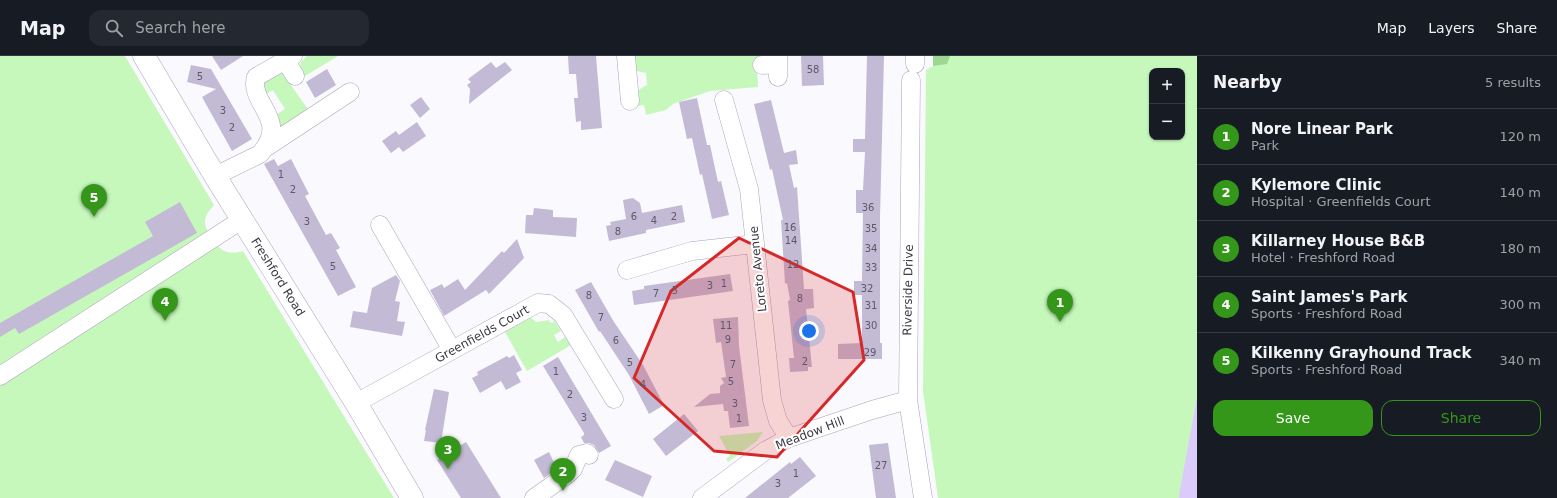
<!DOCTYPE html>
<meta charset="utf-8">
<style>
body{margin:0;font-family:"DejaVu Sans",sans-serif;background:#242831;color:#f1f3f6}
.controls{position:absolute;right:12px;top:12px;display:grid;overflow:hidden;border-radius:8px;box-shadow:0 1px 3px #0004}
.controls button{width:36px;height:36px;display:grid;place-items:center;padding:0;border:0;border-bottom:1px solid #363941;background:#171b24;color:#f1f3f6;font:20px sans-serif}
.you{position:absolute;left:809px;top:275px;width:14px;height:14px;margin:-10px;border:3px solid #fff;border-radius:50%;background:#1a73e8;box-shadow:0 0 0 6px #1a73e833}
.badge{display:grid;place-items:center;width:26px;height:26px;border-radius:50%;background:#35971a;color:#fff;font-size:13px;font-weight:700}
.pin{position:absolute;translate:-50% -33px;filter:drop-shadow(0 1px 2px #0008)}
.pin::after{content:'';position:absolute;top:21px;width:14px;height:12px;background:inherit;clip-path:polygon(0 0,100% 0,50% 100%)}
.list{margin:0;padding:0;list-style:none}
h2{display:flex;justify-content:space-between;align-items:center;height:52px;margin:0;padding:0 16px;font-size:17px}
h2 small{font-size:13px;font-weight:400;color:#9ea1a6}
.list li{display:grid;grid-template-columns:26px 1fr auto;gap:12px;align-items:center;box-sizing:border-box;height:56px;padding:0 16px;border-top:1px solid #363941}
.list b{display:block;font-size:15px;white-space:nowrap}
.list p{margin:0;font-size:13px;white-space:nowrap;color:#9ea1a6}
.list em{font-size:13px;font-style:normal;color:#9ea1a6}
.actions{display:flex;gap:8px;padding:12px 16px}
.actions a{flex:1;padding:9px 0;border:1px solid #35971a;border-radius:12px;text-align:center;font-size:14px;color:#35971a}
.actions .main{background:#35971a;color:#fff}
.icon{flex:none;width:22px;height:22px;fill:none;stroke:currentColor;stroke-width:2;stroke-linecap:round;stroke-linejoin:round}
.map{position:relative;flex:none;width:1197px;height:442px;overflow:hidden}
header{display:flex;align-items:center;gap:24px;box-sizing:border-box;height:56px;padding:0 20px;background:#171b24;border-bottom:1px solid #363941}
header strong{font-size:19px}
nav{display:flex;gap:22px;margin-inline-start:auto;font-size:14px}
.search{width:280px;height:36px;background:#242831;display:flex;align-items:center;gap:10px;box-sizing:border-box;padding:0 14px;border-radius:12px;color:#9ea1a6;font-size:15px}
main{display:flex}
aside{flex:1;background:#171b24}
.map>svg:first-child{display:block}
</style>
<header>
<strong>Map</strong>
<div class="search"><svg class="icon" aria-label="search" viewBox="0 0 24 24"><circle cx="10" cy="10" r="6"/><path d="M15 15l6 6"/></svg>Search here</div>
<nav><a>Map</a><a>Layers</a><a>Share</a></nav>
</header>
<main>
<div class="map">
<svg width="1197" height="442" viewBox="0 0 1197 442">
<rect width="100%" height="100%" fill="#faf9fe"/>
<!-- green -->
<path fill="#c6f8bc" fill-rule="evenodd" d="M 0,0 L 125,0 L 214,149 C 209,155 205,159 205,166 C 205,172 209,177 211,181 C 218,194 228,200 243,195 L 394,442 L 0,442 Z
M 307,0 L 338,0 L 305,20 L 300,13 L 301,6 Z
M 634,0 L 764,0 L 757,5 L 758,31 L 710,35 L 673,48 L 666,54 L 646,59 L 644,49 L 637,50 C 636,37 635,35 647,29 L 646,17 L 637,15 L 633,11 Z
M 933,0 L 1197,0 L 1197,340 L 1179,442 L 938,442 L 923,335 L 926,14 L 933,10 ZM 1152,15 L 1182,15 L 1182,81 L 1152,81 Z
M 279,17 L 283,18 L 310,56 L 278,78 L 277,58 L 285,53 L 273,34 L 265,39 L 262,35 L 265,22 Z
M 529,260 L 536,266 L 550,264 L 549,266 L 553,267 L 554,264 L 561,275 L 554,279 L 558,286 L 565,281 L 571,289 L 527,315 L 504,274 Z
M 763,376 L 757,385 L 728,406 L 726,403 L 730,400 L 719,380 Z"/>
<!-- forest -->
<path fill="#9ed792" d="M 933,0 L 950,0 L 947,8 L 933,10 Z"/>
<!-- water -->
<path fill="#dbcbfa" d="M 1197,340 L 1197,442 L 1179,442 L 1179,439 Z"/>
<!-- building -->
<path fill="#c3bad5" d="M 212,0 L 243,0 L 221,14 Z
M 568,0 L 596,0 L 602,72 L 581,74 L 581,65 L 576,66 L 574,42 L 578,42 L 576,18 L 569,18 Z
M 801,0 L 823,0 L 824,29 L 802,30 Z
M 867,0 L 884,0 L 880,162 L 880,287 L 882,287 L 882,303 L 838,303 L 838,288 L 862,287 L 862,239 L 854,239 L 854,225 L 862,225 L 863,157 L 856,157 L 856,134 L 863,134 L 865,96 L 853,96 L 853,83 L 865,83 Z
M 491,6 L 496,12 L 505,6 L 512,14 L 469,48 L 470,33 L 467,29 L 471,26 L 468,23 Z
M 191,9 L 211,13 L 252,83 L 232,95 L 202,41 L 216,33 L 187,26 Z
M 327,13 L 336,29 L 315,42 L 306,26 Z
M 421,41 L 430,53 L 420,62 L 410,49 Z
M 697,42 L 707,89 L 710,89 L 718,126 L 721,125 L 729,159 L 712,163 L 702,118 L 700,119 L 692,82 L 687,83 L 679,46 Z
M 771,44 L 784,97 L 796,94 L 798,108 L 789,109 L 794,132 L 797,131 L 804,233 L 813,233 L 814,252 L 806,253 L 812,311 L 808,311 L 808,315 L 790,316 L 789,302 L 794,302 L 788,245 L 790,244 L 787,227 L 785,228 L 781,164 L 783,164 L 772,113 L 770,114 L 754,48 Z
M 417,66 L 426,80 L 403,96 L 399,91 L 391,97 L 382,85 L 396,75 L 399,79 Z
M 274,103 L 278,110 L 291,103 L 309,138 L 305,140 L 326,179 L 331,177 L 340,192 L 336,194 L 356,231 L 338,240 L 264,108 Z
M 633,142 L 640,147 L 642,157 L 682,149 L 685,166 L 646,174 L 646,177 L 609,185 L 606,170 L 611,169 L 610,166 L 626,163 L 623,144 Z
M 180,146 L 197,177 L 19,278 L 15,272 L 0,281 L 0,267 L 153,180 L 145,166 Z
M 534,152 L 553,154 L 553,161 L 577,162 L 576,181 L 525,177 L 526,159 L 533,159 Z
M 517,183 L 524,202 L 489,238 L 486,234 L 444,260 L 430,234 L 442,228 L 444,232 L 458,223 L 465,234 L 502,195 L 504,197 Z
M 730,218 L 733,235 L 634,249 L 632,235 L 644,233 L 644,230 Z
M 396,219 L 400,225 L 395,245 L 400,246 L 397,265 L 405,266 L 402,280 L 350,271 L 353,255 L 367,257 L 372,232 Z
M 591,226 L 614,266 L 643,309 L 664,349 L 649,358 L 629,319 L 600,275 L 599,276 L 575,234 Z
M 738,261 L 739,290 L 749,370 L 730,372 L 728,355 L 724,355 L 723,348 L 694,351 L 710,338 L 720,337 L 720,330 L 724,327 L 721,322 L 726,321 L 721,286 L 716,287 L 713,263 Z
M 514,299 L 522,314 L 516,317 L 521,326 L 506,334 L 501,325 L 480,337 L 472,322 L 478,319 L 477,316 L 507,300 L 509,302 Z
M 558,301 L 611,390 L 599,397 L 594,389 L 589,387 L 584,387 L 581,381 L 584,379 L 584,377 L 543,310 Z
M 434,333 L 449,336 L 441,387 L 424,385 L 426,374 L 425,374 Z
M 684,358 L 698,375 L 666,400 L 653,383 Z
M 466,386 L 501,442 L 461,442 L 437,404 Z
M 888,387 L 896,442 L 876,442 L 869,389 Z
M 549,396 L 557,413 L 544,422 L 534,404 Z
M 800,401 L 816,420 L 788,442 L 745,442 L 790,406 L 791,408 Z
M 615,404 L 652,420 L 643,441 L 605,424 Z"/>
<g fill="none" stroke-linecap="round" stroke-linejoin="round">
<!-- minor casing -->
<g stroke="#aba2bd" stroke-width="19">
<path id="minor" d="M 626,0 L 630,45
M 778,0 L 778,21
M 286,5 L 295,20
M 915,8 L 915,0
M 762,9 L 778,8
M 911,24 L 908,344 L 923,442
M 724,44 L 749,133 L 772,344 L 778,365 L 789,382
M 265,92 L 350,36
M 215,120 L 260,98 C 291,63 248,48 256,21 L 293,0
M 380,169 L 452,294
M 627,214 L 692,195 L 755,188
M 0,320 L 243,163
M 356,347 L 538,247 L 549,248 L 563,259 L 614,343
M 534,442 L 568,418 L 573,413 L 579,399 L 587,397 L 589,399
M 702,442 L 765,395 L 789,382 L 872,354 L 908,344"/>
</g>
<!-- major casing -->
<g stroke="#aba2bd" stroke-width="23">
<path id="major" d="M 144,0 L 215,120 L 356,347 L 412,442"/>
</g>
<!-- minor -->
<use href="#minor" stroke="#fff" stroke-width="18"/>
<!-- major -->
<use href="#major" stroke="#fff" stroke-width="22"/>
</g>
<!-- marked area -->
<path fill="#d62828" fill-opacity="0.2" stroke="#d62828" stroke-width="3" stroke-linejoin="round" d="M 739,182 L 853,236 L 864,304 L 777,401 L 714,395 L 634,322 L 671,235 Z"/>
<g text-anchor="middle" stroke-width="4" stroke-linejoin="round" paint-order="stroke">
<!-- number labels -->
<g font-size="10" fill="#5e5968">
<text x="813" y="17">58</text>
<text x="200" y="24">5</text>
<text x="223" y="58">3</text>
<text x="232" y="75">2</text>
<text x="281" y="122">1</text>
<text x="293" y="137">2</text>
<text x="868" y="155">36</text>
<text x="634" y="164">6</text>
<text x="674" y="164">2</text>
<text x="654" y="168">4</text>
<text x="307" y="169">3</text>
<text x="790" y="175">16</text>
<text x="871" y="176">35</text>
<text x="618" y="179">8</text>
<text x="791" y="188">14</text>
<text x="871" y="196">34</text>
<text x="793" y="212">12</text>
<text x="333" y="214">5</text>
<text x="871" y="215">33</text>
<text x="724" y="231">1</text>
<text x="710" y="233">3</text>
<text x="867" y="236">32</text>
<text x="675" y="238">5</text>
<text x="656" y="241">7</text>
<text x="589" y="243">8</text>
<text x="800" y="246">8</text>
<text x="871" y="253">31</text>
<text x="601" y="265">7</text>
<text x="726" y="273">11</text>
<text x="871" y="273">30</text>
<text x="728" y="287">9</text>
<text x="616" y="288">6</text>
<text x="870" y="300">29</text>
<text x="805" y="309">2</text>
<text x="630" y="310">5</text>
<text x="733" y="312">7</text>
<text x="556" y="319">1</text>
<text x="731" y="329">5</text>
<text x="643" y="332">4</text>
<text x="570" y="342">2</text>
<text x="735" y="351">3</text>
<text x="584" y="365">3</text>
<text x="739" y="366">1</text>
<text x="881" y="413">27</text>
<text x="796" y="421">1</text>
<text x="778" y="431">3</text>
</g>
<!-- street labels -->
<g font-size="12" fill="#3c3944" stroke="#fff">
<text transform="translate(758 213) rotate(-96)" y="4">Loreto Avenue</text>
<text transform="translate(278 221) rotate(58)" y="4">Freshford Road</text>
<text transform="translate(908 234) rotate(-89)" y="4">Riverside Drive</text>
<text transform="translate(482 278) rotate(-29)" y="4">Greenfields Court</text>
<text transform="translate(810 377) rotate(-21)" y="4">Meadow Hill</text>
</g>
</g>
</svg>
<div class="controls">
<button>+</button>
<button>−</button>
</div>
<div class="you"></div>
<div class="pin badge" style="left:1060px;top:266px">1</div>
<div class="pin badge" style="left:563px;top:435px">2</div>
<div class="pin badge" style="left:448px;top:413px">3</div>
<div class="pin badge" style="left:165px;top:265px">4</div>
<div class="pin badge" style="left:94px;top:161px">5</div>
</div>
<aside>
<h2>Nearby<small>5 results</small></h2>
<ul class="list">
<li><span class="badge">1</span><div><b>Nore Linear Park</b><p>Park</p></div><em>120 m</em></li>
<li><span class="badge">2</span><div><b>Kylemore Clinic</b><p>Hospital · Greenfields Court</p></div><em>140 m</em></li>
<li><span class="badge">3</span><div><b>Killarney House B&amp;B</b><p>Hotel · Freshford Road</p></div><em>180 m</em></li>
<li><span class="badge">4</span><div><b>Saint James's Park</b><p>Sports · Freshford Road</p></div><em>300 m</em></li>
<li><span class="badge">5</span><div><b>Kilkenny Grayhound Track</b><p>Sports · Freshford Road</p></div><em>340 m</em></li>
</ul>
<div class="actions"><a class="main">Save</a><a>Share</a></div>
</aside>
</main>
